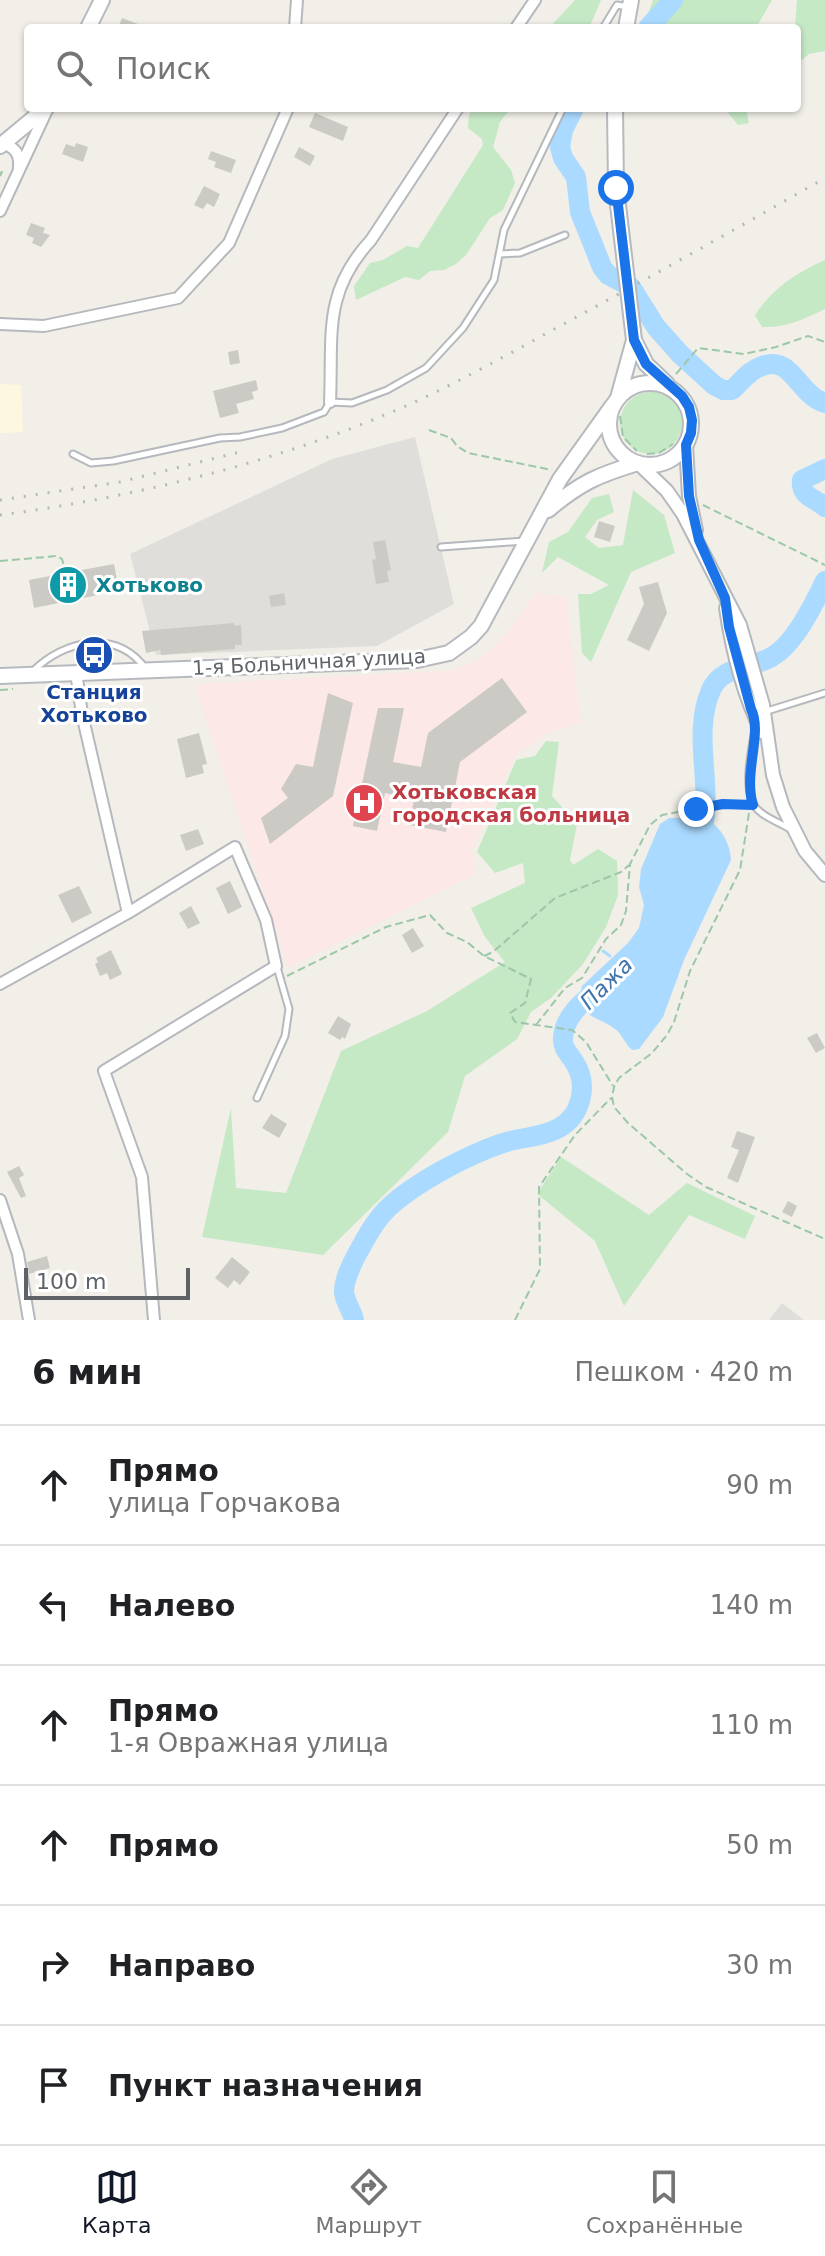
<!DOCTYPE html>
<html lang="ru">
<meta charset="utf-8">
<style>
body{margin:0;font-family:"DejaVu Sans",sans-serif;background:#f2f2f2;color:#202124}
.scale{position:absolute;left:24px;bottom:20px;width:166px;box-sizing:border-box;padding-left:8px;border:4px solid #5f6368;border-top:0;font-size:22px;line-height:28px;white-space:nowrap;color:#5f6368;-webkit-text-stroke:6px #fff;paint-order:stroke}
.stop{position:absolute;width:24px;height:24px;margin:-18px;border:6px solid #1a73e8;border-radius:50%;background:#fff}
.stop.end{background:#1a73e8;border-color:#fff;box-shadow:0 2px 8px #0008}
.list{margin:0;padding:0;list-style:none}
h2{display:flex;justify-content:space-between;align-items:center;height:104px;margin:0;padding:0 32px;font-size:34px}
h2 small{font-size:26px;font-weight:400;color:#757577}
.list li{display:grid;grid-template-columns:52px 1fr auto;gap:24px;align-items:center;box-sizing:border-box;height:120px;padding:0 32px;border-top:2px solid #e0e0e0}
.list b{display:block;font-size:30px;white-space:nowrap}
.list p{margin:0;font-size:26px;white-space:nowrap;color:#757577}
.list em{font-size:26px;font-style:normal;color:#757577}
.icon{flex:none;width:44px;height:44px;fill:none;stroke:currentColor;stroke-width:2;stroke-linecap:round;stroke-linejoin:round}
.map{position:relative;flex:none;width:825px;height:1320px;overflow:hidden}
.search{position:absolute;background:#fff;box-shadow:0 2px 6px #0004;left:24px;right:24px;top:24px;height:88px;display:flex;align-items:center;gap:20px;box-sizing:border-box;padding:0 28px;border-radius:8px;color:#757577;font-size:30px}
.sheet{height:824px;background:#fff}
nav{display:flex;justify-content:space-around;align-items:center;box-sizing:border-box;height:112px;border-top:2px solid #e0e0e0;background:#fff;font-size:22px;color:#757577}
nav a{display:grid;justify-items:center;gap:4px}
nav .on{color:#111827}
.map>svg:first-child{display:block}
</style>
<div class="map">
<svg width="825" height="1320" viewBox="0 0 825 1320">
<rect width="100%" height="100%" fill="#f1efe8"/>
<!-- commercial -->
<path fill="#fef7e0" d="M 0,384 L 21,385 L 23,432 L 0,433 Z"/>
<!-- industrial -->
<path fill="#e0deda" d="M 415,437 L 454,604 L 377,646 L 156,655 L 130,554 L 332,459 Z
M 782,1303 L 804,1320 L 769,1320 Z"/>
<!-- medical -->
<path fill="#fce8e6" d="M 535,593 L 566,597 L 581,723 L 548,733 L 515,756 L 472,850 L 477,874 L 288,968 L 194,684 L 455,670 L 483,657 L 507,633 Z"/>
<!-- green -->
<path fill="#c5e8c5" d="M 575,0 L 601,0 L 589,28 L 549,28 Z
M 653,0 L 772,0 L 756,28 L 643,28 Z
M 797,0 L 825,0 L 825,51 L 809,54 L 797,64 L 795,28 Z
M 473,108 L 511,108 L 500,122 L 493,147 L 511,170 L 515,183 L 503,210 L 490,218 L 466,255 L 456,264 L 444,270 L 430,271 L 419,280 L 405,277 L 356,300 L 354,286 L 370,263 L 383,260 L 407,246 L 418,248 L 483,145 L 482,139 L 468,128 L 469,115 Z
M 724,108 L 746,108 L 749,123 L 738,125 Z
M 825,260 L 825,309 C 804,319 787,328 762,327 L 755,315 C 773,288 796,273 825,260 Z
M620 423a31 31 0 1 1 62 0a31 31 0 1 1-62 0Z
M 633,490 L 664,515 L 675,553 L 631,572 L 591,662 L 582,653 L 578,594 L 591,594 L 609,585 L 558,557 L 542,573 L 549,542 L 568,532 L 592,498 L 609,494 L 614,512 L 597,520 L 585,537 L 599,548 L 623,545 Z
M 546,741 L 559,742 L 552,796 L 577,824 L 570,860 L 573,865 L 598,849 L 617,861 L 618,895 L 606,927 L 583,964 L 551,998 L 531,1012 L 517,1039 L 465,1076 L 448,1132 L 323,1255 L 202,1237 L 231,1108 L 236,1188 L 286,1193 L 341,1051 L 427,1011 L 505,962 L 485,937 L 471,908 L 525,883 L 523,863 L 495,873 L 477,852 L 516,760 L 535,756 Z
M 561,1157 L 649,1215 L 687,1183 L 755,1216 L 745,1239 L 689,1215 L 624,1306 L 595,1241 L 537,1194 Z"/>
<!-- water -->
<path fill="#aadaff" d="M 703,817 C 720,825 730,842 731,860 L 684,960 L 663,1017 L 639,1049 L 632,1050 C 625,1044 622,1034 615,1029 C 599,1016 576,1019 582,986 L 628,943 L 639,928 L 644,905 L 639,887 L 641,869 L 660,824 L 669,818 Z"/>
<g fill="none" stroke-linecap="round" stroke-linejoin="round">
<!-- stream -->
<path stroke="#aadaff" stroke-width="3" d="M 603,951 L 610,956"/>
<!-- river -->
<path stroke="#aadaff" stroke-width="20" d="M 648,28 L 673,0
M 574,108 L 563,130 L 560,147 L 563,158 L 576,177 L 580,212 L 602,267 L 608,275 L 631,287 L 656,327 L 680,354 L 714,385 L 723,390 L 732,390 C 739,384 744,377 751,372 C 791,345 795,394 825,403
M 825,469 L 802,480 C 800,497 814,497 825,507
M 699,842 C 717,793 690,738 711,690 C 722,665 753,669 773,656 C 795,643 814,604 825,581
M 354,1320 C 352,1310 345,1303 344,1292 C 344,1280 350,1268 355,1258 C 364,1241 375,1220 389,1207 C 416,1182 466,1156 500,1144 C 519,1137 541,1138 559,1128 C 581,1116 588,1086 576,1065 C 571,1055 562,1050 563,1038 C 564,1015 585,1000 602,986"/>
</g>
<!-- building -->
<path fill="#cccac5" d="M 122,18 L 146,27 L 146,28 L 118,28 Z
M 315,113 L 348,127 L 343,141 L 309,127 Z
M 76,143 L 88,147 L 83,162 L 62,154 L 66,144 L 75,147 Z
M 299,147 L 315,156 L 310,166 L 294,157 Z
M 211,151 L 236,160 L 231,173 L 214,167 L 216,162 L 208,159 Z
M 204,186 L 220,194 L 214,207 L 207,203 L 203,209 L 194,205 Z
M 31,223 L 45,228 L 43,233 L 50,235 L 41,247 L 32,243 L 34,238 L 26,235 Z
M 238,350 L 240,363 L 230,365 L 228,352 Z
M 256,380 L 258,390 L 252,392 L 254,399 L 236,404 L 239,413 L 220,418 L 213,391 Z
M 599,521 L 615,526 L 610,542 L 594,537 Z
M 385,540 L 391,570 L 387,571 L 389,582 L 376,584 L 372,560 L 376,559 L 373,542 Z
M 114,564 L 118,585 L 102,588 L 103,594 L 34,608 L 29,580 Z
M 658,582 L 667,613 L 649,651 L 627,640 L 644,604 L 639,587 Z
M 284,593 L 286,605 L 271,607 L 269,596 Z
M 234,623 L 235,626 L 241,625 L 242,645 L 235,645 L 235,649 L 161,655 L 160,650 L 146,653 L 142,631 Z
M 502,678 L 527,712 L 460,762 L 446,832 L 409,825 L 414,799 L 385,793 L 377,831 L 353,826 L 378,708 L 404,708 L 393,762 L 421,767 L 428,733 Z
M 328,693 L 353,703 L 333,796 L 270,844 L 261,818 L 288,798 L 281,789 L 296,764 L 313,767 Z
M 199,733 L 207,764 L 202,765 L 204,773 L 186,778 L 177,739 Z
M 198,829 L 204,844 L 186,851 L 180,835 Z
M 230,881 L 242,907 L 228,914 L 216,888 Z
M 79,886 L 92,913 L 72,923 L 58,895 Z
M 191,906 L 200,923 L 188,929 L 179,913 Z
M 413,928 L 424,946 L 412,953 L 402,935 Z
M 111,950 L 122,974 L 110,980 L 107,973 L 100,976 L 95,964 L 98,962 L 96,958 Z
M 338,1016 L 351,1024 L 345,1039 L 342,1037 L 340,1040 L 328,1033 Z
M 817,1033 L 825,1048 L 816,1053 L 807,1038 Z
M 271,1114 L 287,1124 L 279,1138 L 262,1128 Z
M 737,1131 L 755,1137 L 738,1183 L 727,1178 L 739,1150 L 731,1147 Z
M 19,1166 L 24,1175 L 19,1178 L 26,1196 L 21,1198 L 7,1172 Z
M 788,1201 L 797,1206 L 792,1217 L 782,1212 Z
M 47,1256 L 50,1268 L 29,1274 L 27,1262 Z
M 232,1257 L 250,1272 L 240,1285 L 234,1280 L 228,1288 L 215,1278 Z"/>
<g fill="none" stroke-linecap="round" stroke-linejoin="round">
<!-- service casing -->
<g stroke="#b5b8bc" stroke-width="9">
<path id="service" d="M 603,28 L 617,5 L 628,7
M 500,254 L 520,253 L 565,235
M 73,454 L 91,463 L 113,461 L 220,438 L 240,437 L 282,428 L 324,412 L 330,402 L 352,403 L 387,390 L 426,368 L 463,328 L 494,280 L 504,230 L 563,108
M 441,547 L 524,541
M 33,671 C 65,640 116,628 146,669
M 764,712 L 825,693
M 756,725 C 752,746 741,794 758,810 C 767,819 779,822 790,829
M 257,1098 L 285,1036 L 289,1009 L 277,967"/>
</g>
<!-- minor casing -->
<g stroke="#b5b8bc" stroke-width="14">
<path id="minor" d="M 295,28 L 297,0
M 516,28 L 535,0
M 4,143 C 16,149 20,154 19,168
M 0,211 L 47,110
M 0,324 L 44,326 L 178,298 L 229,243 L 288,108
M 330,402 C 333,336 322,293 371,240 L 458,108
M 128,913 L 235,847 L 266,920 L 276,966 L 104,1071 L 142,1177 L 154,1320
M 0,984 L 128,913 L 82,714 L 76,672
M 0,1200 L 18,1254 L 29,1320"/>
</g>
<!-- tertiary casing -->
<g stroke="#b5b8bc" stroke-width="16">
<path id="tertiary" d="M 686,445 L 689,496 L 696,530
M 638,463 L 667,491 L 683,514 L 740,625 L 763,705 L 773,775 L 783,807 L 805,851 L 825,875
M 726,608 C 732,649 743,694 762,732"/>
</g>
<!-- secondary casing -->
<g stroke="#b6babf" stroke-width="18">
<path id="secondary" d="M 88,28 L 102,0
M 626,28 L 631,0
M 615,108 L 616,188 L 634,340 L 618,398
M 0,146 L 46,108
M 634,340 L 646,364 L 667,384
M609 424a41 41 0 1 1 82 0a41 41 0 1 1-82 0Z
M 548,510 C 580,483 598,475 638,463
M 0,676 L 417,660 L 449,653 L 471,637 L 481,626 L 560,479 L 613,405"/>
</g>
<!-- path -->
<path stroke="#9cc7a9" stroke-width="2" stroke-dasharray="8 4" stroke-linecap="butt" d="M 0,173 L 2,172 L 0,176
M 676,374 L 698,348 L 744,354 L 776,347 L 808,336 L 825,342
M 620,416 L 623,437 L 637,451
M 429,430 L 451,438 L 457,446 L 468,453 L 552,470
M 647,454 L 659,453 L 673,444
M 703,505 L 825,565
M 0,561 L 57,556 L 62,559 L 66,573
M 72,601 L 73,603
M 0,690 L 13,689
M 749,813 L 740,870 L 690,971 L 674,1022 L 667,1035 L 652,1053 L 619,1078 L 614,1087 L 612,1097 L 614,1107 L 628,1123 L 687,1174 L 706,1187 L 825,1239
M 484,956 L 493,952 L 555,898 L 621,872 L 629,865
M 287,976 L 386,927 L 430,915 L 447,933 L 467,942 L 484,956 L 531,979 L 525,1003 L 510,1013 L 515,1022 L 572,1030 L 586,1042 L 613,1086
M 536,1025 L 565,988 L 582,978 L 606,939 L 621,925 L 626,911 L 630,864 L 650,825 L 662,815 L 678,812 L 723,804 L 744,805
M 515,1320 L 540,1269 L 539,1187 L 575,1135 L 611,1098"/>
<!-- service -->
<use href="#service" stroke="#fff" stroke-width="5"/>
<!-- minor -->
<use href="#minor" stroke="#fff" stroke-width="10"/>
<!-- tertiary -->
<use href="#tertiary" stroke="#fff" stroke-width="12"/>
<!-- secondary -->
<use href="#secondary" stroke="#fff" stroke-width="14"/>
<!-- rail -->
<path stroke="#b6b7b8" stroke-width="3" stroke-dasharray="2 10" stroke-linecap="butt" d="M 0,500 L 120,482 L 240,452
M 0,515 C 129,498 266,465 387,414 C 450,388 510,353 571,320 C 656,274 741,226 825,178"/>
</g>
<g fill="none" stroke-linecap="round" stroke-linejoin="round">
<!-- route -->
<path stroke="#1a73e8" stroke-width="10" d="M 616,188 L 634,340 L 646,364 L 682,396 L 689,407 L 692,420 L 691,433 L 686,445 L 689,496 L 699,540 L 725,598 L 729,627 L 751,709 C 763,734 743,772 753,805 L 723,804 L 696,809"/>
</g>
<!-- icons -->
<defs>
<g id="building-disc" transform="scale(2)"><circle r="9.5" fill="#0f9aa8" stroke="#fff"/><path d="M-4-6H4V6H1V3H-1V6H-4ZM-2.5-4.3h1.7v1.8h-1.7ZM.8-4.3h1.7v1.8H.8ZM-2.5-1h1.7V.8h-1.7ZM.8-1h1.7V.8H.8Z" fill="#fff"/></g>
<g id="bus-disc" transform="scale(2)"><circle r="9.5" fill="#1a4fb4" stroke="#fff"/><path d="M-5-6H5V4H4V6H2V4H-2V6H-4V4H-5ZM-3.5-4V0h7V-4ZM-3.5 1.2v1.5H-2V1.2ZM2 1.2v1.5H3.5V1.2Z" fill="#fff"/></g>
<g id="hospital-disc" transform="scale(2)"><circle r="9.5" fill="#e0444e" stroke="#fff"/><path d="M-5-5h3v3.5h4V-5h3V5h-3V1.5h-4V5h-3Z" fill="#fff"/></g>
</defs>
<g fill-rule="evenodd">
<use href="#building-disc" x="68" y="585"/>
<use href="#bus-disc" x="94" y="655"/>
<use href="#hospital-disc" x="364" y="803"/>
</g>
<g text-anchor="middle" stroke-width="6" stroke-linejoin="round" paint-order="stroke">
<!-- culture labels -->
<g font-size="20" font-weight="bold" fill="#0d838f" stroke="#fff" text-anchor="start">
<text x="96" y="592">Хотьково</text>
</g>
<!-- street labels -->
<g font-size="20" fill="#5f6368" stroke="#fff">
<text transform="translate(309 662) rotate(-3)" y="7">1-я Больничная улица</text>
</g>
<!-- transit labels -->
<g font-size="20" font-weight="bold" fill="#164399" stroke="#fff">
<text x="94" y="699">Станция<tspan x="94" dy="23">Хотьково</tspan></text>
</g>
<!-- health labels -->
<g font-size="20" font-weight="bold" fill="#be3a42" stroke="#fff" text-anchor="start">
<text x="392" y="799">Хотьковская<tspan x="392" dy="23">городская больница</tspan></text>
</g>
<!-- water labels -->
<g font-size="22" font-style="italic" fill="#4174aa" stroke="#fff">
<text transform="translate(606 983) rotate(-45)" y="8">Пажа</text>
</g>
</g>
</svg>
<div class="scale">100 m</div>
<div class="stop" style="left:616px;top:188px"></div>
<div class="stop end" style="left:696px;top:809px"></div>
<div class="search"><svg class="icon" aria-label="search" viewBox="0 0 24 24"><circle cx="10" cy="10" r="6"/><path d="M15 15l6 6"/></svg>Поиск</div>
</div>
<section class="sheet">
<h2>6 мин<small>Пешком · 420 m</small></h2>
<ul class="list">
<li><svg class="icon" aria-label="ahead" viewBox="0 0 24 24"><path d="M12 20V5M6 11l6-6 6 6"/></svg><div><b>Прямо</b><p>улица Горчакова</p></div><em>90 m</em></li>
<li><svg class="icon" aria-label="left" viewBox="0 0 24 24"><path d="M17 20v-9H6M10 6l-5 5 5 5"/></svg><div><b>Налево</b></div><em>140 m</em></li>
<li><svg class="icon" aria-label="ahead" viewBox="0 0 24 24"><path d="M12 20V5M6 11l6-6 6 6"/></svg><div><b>Прямо</b><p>1-я Овражная улица</p></div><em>110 m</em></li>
<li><svg class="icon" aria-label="ahead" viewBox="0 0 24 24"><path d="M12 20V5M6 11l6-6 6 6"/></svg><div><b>Прямо</b></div><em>50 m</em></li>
<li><svg class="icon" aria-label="right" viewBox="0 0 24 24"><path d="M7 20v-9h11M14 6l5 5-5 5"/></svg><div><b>Направо</b></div><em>30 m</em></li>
<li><svg class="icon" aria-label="arrive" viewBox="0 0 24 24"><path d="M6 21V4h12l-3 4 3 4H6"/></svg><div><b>Пункт назначения</b></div></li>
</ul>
</section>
<nav>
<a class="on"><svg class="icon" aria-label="map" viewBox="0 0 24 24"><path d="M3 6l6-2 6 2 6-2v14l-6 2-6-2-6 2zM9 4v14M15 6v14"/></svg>Карта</a>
<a><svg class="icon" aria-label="directions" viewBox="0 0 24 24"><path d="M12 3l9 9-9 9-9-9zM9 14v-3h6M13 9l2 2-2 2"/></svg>Маршрут</a>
<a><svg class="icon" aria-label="saved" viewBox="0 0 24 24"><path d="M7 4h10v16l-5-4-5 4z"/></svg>Сохранённые</a>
</nav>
